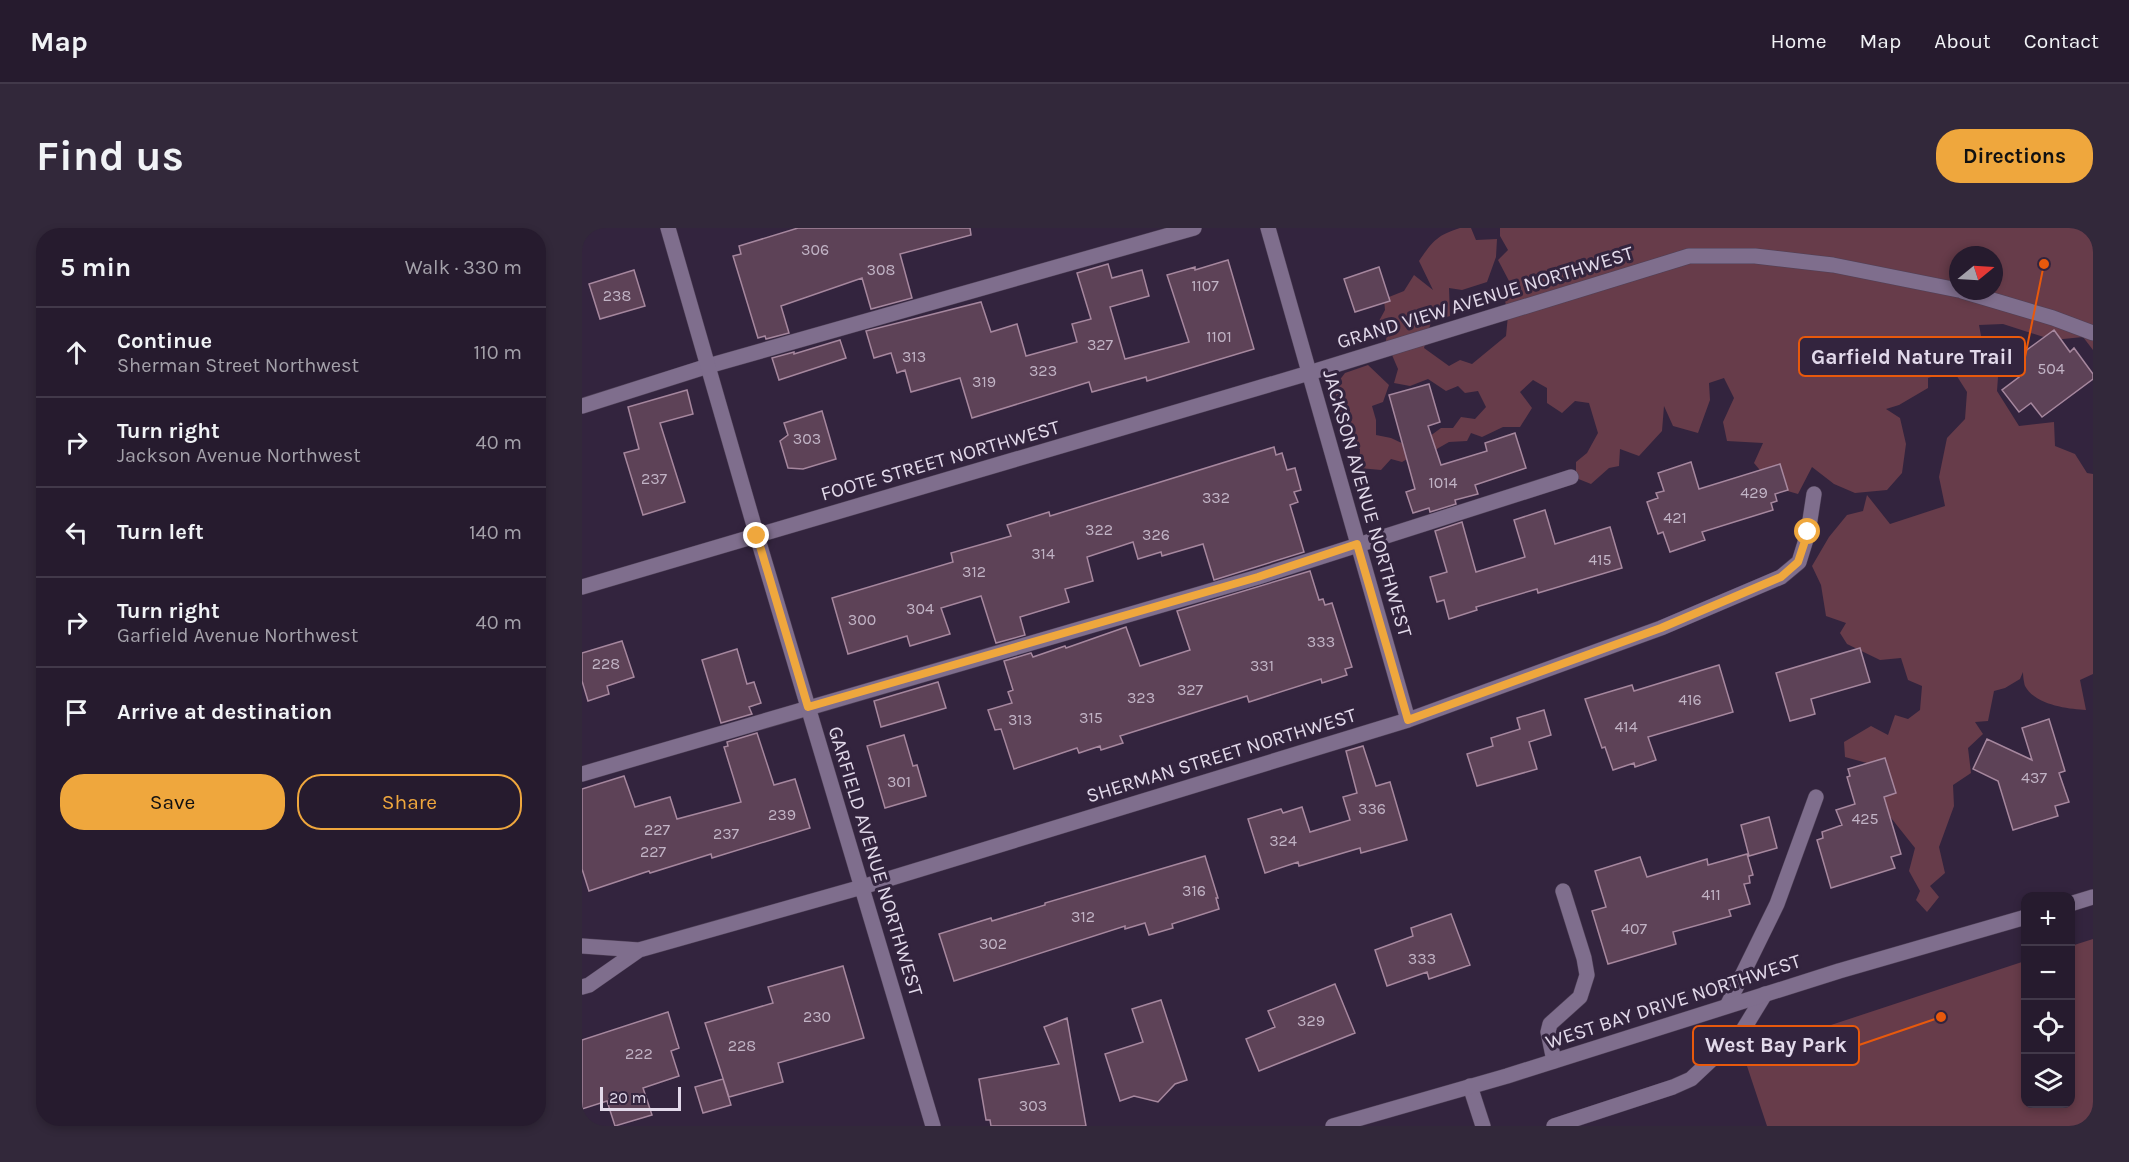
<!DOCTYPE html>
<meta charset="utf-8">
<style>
body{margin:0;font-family:Karla,sans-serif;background:#32283a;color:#f1f3f6}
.controls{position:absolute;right:18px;bottom:18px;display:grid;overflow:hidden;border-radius:12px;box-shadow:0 3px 9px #0003}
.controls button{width:54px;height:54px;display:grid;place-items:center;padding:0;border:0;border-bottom:2px solid #42394a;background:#261b2e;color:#f1f3f6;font:30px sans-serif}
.compass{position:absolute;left:1367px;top:18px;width:54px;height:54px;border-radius:50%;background:#261b2e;box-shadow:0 3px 9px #0003;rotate:72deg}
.scale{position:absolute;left:18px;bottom:15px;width:81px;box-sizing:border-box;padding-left:6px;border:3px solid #e2d9ea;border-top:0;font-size:16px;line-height:21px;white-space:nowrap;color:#e2d9ea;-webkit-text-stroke:4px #33243e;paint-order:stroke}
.stop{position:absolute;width:18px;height:18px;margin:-14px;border:4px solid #efa73d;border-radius:50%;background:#fff}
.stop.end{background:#efa73d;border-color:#fff;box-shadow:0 2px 6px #0008}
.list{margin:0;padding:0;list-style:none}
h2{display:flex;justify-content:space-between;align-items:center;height:78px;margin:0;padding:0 24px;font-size:26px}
h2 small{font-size:20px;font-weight:400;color:#a4a1aa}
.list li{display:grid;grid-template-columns:39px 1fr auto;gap:18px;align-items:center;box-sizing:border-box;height:90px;padding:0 24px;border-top:2px solid #42394a}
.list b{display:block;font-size:22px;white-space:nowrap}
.list p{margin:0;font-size:20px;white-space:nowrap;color:#a4a1aa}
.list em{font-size:20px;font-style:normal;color:#a4a1aa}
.actions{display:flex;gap:12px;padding:18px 24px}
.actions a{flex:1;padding:14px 0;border:2px solid #efa73d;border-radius:24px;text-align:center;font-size:21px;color:#efa73d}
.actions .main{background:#efa73d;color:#111}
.icon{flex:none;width:33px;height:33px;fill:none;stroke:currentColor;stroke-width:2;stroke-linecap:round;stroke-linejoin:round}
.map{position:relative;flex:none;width:1511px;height:898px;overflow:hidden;border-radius:24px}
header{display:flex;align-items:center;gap:36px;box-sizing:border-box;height:84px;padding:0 30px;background:#261b2e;border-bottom:2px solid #42394a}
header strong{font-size:28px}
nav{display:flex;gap:33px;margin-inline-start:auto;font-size:21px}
.intro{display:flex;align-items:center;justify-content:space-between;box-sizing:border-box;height:144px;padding:0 36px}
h1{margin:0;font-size:42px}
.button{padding:15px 27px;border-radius:24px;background:#efa73d;color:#111;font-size:21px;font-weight:700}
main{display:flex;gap:36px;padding:0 36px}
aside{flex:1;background:#261b2e;border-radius:24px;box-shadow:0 3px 9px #0003}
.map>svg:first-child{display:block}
</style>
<header>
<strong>Map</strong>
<nav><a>Home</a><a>Map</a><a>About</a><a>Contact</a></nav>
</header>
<div class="intro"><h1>Find us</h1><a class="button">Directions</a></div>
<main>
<aside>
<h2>5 min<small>Walk · 330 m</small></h2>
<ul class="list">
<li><svg class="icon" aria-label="ahead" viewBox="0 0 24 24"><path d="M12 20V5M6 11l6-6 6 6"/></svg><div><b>Continue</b><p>Sherman Street Northwest</p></div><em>110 m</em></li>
<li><svg class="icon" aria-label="right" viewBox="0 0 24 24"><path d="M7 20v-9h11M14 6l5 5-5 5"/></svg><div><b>Turn right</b><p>Jackson Avenue Northwest</p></div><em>40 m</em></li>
<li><svg class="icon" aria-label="left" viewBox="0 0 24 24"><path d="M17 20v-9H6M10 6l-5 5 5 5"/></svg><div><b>Turn left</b></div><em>140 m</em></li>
<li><svg class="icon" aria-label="right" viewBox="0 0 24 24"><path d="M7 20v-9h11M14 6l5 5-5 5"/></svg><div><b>Turn right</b><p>Garfield Avenue Northwest</p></div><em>40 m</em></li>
<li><svg class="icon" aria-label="arrive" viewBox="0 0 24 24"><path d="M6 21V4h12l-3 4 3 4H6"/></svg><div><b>Arrive at destination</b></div></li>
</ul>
<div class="actions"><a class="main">Save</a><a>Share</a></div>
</aside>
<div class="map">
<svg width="1511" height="898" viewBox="0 0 1511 898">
<rect width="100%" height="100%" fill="#33243e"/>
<!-- green -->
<path fill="#673c4a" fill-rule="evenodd" d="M 878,0 L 889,0 L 894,12 L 915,11 L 914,29 L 905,54 L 880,62 L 867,60 L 868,88 L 849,94 L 842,120 L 867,138 L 878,132 L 890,136 L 924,108 L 926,87 L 922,68 L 927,53 L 916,32 L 926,22 L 918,8 L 918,0 L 1511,0 L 1511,122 L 1501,109 L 1471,112 L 1421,96 L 1397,97 L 1405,139 L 1416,149 L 1415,163 L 1437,198 L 1472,194 L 1473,218 L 1493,226 L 1505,245 L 1511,246 L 1511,446 L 1498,452 L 1504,482 C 1486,481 1453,477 1443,458 C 1442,455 1441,448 1441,444 L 1438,451 L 1423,460 L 1412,463 L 1406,493 L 1393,494 L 1401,506 L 1386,520 L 1389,545 L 1371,557 L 1372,578 L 1357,619 L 1363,645 L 1348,658 L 1357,669 L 1345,684 L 1334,672 L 1338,663 L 1327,643 L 1333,620 L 1298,576 L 1285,535 L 1263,529 L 1262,514 L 1289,498 L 1306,507 L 1313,487 L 1326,491 L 1338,482 L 1340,458 L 1326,452 L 1319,430 L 1298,432 L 1265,416 L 1258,405 L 1264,395 L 1244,388 L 1239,357 L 1230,338 L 1247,309 L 1265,287 L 1281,283 L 1285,267 L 1308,296 L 1363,278 L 1357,249 L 1365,210 L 1383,191 L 1385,164 L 1371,142 L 1346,150 L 1346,160 L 1317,177 L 1304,181 L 1318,190 L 1324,216 L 1320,245 L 1305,262 L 1273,265 L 1252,256 L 1230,239 L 1216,266 L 1192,259 L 1172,235 L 1181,215 L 1145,213 L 1141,194 L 1152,170 L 1142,150 L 1127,155 L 1128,172 L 1116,205 L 1091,198 L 1082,178 L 1080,203 L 1057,228 L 1038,221 L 1037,238 L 1027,240 L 1009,256 L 994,250 L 994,234 L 1005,225 L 1016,205 L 1007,175 L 993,173 L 980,185 L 965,175 L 965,160 L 951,152 L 938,164 L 950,180 L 938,199 L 921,199 L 900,209 L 889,205 L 885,213 L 867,214 L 846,226 L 834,226 L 820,234 L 809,231 L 799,242 L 777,240 L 778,221 L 766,213 L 764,197 L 755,181 L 753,158 L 763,145 L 786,137 L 807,157 L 801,174 L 790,178 L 794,192 L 794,207 L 809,210 L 824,217 L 844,211 L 859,200 L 871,200 L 879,189 L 893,191 L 904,179 L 896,163 L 883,165 L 876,158 L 864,163 L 846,151 L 828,158 L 812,155 L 816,141 L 804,113 L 805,105 L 797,93 L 803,82 L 802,71 L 822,63 L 832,47 L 851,62 L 837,33 C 850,14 855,7 878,0 ZM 1376,27 L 1412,27 L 1412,63 L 1376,63 Z
M 1511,711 L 1511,898 L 1185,898 L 1161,826 L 1443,733 L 1444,876 L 1488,876 L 1489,718 Z"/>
<!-- building -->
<path fill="#5d4257" stroke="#a6879e" stroke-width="1.5" d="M 216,0 L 388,0 L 389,7 L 318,26 L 330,70 L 289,81 L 280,50 L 199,78 L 207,105 L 184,111 L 183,108 L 176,110 L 151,28 L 159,26 L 157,18 Z
M 646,32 L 672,121 L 565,153 L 564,149 L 510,164 L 507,154 L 390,190 L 378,150 L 329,164 L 323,142 L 315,145 L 309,125 L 292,130 L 284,103 L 399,74 L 409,104 L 435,96 L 444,128 L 495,114 L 490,96 L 509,91 L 495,45 L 526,36 L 530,50 L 560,42 L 567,68 L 528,79 L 543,131 L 607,114 L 585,47 L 613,39 L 613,42 Z
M 797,39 L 808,73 L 773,84 L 762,51 Z
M 52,42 L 63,78 L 18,91 L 7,56 Z
M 1472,102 L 1488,124 L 1492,120 L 1511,146 L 1511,151 L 1460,189 L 1449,175 L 1437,184 L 1420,162 L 1437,149 L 1427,135 Z
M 258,112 L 264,130 L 197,152 L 190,130 L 212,124 L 212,126 Z
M 847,156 L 858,194 L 846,198 L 859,237 L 905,223 L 903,215 L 933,205 L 944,240 L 893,257 L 896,266 L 873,272 L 874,276 L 848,284 L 847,280 L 831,285 L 824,264 L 833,261 L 807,167 Z
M 105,162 L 111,186 L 78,195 L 103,274 L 61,287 L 42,225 L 57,221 L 46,179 Z
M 240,183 L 254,231 L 221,241 L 206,240 L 198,213 L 206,207 L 202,195 Z
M 692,219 L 694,227 L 700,225 L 705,242 L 713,240 L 719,262 L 712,264 L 716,274 L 708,277 L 722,324 L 632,352 L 621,316 L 580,328 L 579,324 L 556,331 L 551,314 L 505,329 L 511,353 L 483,361 L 487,374 L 438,389 L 443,407 L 414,415 L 399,368 L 359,380 L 368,406 L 328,418 L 325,408 L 266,426 L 250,370 L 371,334 L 369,325 L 429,308 L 425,297 L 467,284 L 468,288 Z
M 1109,234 L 1117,261 L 1198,236 L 1206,262 L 1193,266 L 1195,273 L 1189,275 L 1191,282 L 1120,304 L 1123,312 L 1088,324 L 1081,304 L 1076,306 L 1065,274 L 1076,270 L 1074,265 L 1082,263 L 1076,245 Z
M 963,282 L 973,316 L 1028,299 L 1040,340 L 956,365 L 955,361 L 894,379 L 895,382 L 867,391 L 862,372 L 855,374 L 848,349 L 865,344 L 853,303 L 880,294 L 894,344 L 943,329 L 932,292 Z
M 728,343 L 737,372 L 741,371 L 743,377 L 750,375 L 770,439 L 763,441 L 765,447 L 740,455 L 739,451 L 667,474 L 665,468 L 538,508 L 541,515 L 519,522 L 518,518 L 497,525 L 495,520 L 432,541 L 419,501 L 413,502 L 406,482 L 430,475 L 426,464 L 431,462 L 422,433 L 449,425 L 451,429 L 483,418 L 484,420 L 544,399 L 558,438 L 608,422 L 595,383 Z
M 40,413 L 52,449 L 25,458 L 27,466 L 6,473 L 0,453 L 0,425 Z
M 1278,420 L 1288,454 L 1229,471 L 1233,486 L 1208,493 L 1194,445 Z
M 155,421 L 165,456 L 172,454 L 179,475 L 167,479 L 170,486 L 139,495 L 120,432 Z
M 1137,437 L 1151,484 L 1066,509 L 1074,532 L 1053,539 L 1052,535 L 1031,542 L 1023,519 L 1020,520 L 1003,471 L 1050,457 L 1052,463 Z
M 356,454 L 364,480 L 299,499 L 292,473 Z
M 962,482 L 969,507 L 947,514 L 955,541 L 895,558 L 885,526 L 911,518 L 909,510 L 938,501 L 935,490 Z
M 1467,491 L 1483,543 L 1477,545 L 1487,574 L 1473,578 L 1476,588 L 1431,602 L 1416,553 L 1391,541 L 1405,511 L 1450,532 L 1440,500 Z
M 175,505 L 192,557 L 213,551 L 228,600 L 130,630 L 129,626 L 68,645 L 67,643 L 7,663 L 0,641 L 0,561 L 42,548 L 53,579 L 88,569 L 95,591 L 159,574 L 142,519 L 146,518 L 145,514 Z
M 322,507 L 331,538 L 335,537 L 344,568 L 303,580 L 285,518 Z
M 781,518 L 794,558 L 808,554 L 825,612 L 779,625 L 778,620 L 717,638 L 716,634 L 683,645 L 666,591 L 699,581 L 701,585 L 720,579 L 728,604 L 768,592 L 761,569 L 775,565 L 764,523 Z
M 1303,530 L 1314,565 L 1302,569 L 1319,626 L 1309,629 L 1313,640 L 1249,660 L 1235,612 L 1241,610 L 1240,604 L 1260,597 L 1254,582 L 1273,576 L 1265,549 L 1268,548 L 1266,541 Z
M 1187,589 L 1195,620 L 1167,628 L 1159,597 Z
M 1165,626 L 1171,647 L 1167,648 L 1168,655 L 1162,656 L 1168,676 L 1147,682 L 1149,688 L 1091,704 L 1094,716 L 1026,736 L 1010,683 L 1024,679 L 1013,643 L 1058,629 L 1065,649 L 1125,631 L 1126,637 Z
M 623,628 L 636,670 L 634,670 L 637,681 L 590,696 L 591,700 L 567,707 L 563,695 L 543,701 L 543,698 L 372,753 L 357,706 L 409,690 L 410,693 L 463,677 L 463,675 Z
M 869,686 L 888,737 L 847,751 L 845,744 L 805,758 L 793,722 L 831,708 L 829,700 Z
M 261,738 L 282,810 L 196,835 L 201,854 L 147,869 L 123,795 L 191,775 L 186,759 Z
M 753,756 L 773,805 L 677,843 L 664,811 L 693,799 L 686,783 Z
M 579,772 L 605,852 L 593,856 L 576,874 L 552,868 L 538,873 L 523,826 L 561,814 L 550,781 Z
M 86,784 L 97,820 L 89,823 L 97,848 L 61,860 L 70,887 L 33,898 L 25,873 L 0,881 L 0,812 Z
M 485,790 L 504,898 L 409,898 L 408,892 L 404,892 L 397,851 L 477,836 L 462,799 Z
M 141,851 L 149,877 L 121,885 L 113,859 Z"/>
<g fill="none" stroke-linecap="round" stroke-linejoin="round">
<!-- service casing -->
<g stroke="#4f4157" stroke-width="16">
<path id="service" d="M 0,178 L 126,138 L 612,0
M 0,546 L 676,349 L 989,249
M 1145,778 L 1195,676 L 1234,569
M 972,833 L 966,804 L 968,796 L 998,769 L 1005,747 L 1002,730 L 981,663
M 888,858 L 901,898
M 972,898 L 1091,859 L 1109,851 L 1161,802 L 1183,766"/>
</g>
<!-- minor casing -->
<g stroke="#4f4157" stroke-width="16">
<path id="minor" d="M 86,0 L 175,308 L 351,898
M 686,0 L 826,492
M 1380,63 L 1471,90 L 1511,105
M 0,359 L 727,145 L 1107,28 L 1173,28 L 1251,37 L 1376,62
M 0,718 L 57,722
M 0,759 L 7,757 L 57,722 L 280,659 L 826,492 L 1079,400 L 1199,349 L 1217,334 L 1226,305 L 1232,266"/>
</g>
<!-- tertiary casing -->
<g stroke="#4f4157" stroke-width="16">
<path id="tertiary" d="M 1488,676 L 1511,669
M 751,898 L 925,848 L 1257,743 L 1444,689"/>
</g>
<!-- service -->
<use href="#service" stroke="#7f6e8d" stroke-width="15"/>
<!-- minor -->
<use href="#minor" stroke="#7f6e8d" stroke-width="15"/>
<!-- tertiary -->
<use href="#tertiary" stroke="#7f6e8d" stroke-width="15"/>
</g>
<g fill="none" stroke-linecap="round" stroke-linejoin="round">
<!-- route -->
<path stroke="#efa73d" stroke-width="8" d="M 175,308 L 226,479 L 676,349 L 775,316 L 826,492 L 1079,400 L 1199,349 L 1216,334 L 1226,304"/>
</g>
<g text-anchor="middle" stroke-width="6" stroke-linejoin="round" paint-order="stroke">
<!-- number labels -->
<g font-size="16" fill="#c1b3c5">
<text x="233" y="27">306</text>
<text x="299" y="47">308</text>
<text x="623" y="63">1107</text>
<text x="35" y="73">238</text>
<text x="637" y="114">1101</text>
<text x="518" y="122">327</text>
<text x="332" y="134">313</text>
<text x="1469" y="146">504</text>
<text x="461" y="148">323</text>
<text x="402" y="159">319</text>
<text x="225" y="216">303</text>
<text x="72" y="256">237</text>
<text x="861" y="260">1014</text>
<text x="1172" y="270">429</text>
<text x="634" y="275">332</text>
<text x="1093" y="295">421</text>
<text x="517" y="307">322</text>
<text x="574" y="312">326</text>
<text x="461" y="331">314</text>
<text x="1018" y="337">415</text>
<text x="392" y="349">312</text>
<text x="338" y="386">304</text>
<text x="280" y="397">300</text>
<text x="739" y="419">333</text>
<text x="24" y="441">228</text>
<text x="680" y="443">331</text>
<text x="608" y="467">327</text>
<text x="559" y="475">323</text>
<text x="1108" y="477">416</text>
<text x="509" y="495">315</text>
<text x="438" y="497">313</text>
<text x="1044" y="504">414</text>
<text x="1452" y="555">437</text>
<text x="317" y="559">301</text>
<text x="790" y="586">336</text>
<text x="200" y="592">239</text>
<text x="1283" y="596">425</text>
<text x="75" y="607">227</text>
<text x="144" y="611">237</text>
<text x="701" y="618">324</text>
<text x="71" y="629">227</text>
<text x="612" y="668">316</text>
<text x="1129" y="672">411</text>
<text x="501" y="694">312</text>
<text x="1052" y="706">407</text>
<text x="411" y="721">302</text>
<text x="840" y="736">333</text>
<text x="235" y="794">230</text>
<text x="729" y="798">329</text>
<text x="160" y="823">228</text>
<text x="57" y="831">222</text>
<text x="451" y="883">303</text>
</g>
<!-- street labels -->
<g font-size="20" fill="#e2d9ea" stroke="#33243e">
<text transform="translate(903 69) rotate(-17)" y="7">GRAND VIEW AVENUE NORTHWEST</text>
<text transform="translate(358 232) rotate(-16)" y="7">FOOTE STREET NORTHWEST</text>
<text transform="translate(786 275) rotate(74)" y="7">JACKSON AVENUE NORTHWEST</text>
<text transform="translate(639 527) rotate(-17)" y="7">SHERMAN STREET NORTHWEST</text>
<text transform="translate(294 633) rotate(73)" y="7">GARFIELD AVENUE NORTHWEST</text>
<text transform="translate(1091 773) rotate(-18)" y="7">WEST BAY DRIVE NORTHWEST</text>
</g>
</g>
<!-- callouts -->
<path fill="none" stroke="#e8590c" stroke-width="2" d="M1462 36L1443 129M1359 789L1277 817"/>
<g fill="#e8590c" stroke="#33243e" stroke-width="2">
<circle cx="1462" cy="36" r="6"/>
<circle cx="1359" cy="789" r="6"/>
</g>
<g fill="#33243e" stroke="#e8590c" stroke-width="2">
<rect x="1217" y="109" width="226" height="39" rx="6"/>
<rect x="1111" y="798" width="166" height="39" rx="6"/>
</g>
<g font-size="21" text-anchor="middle" font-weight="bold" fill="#e2d9ea">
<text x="1330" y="136">Garfield Nature Trail</text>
<text x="1194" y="824">West Bay Park</text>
</g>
</svg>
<div class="controls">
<button>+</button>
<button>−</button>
<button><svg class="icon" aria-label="locate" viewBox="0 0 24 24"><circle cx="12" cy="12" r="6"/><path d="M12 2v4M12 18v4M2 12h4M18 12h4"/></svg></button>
<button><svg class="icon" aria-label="layers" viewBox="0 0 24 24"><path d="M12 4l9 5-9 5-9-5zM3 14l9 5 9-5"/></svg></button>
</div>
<svg class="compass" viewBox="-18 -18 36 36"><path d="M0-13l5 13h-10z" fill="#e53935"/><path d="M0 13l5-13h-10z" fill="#a4a1aa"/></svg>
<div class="scale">20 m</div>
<div class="stop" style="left:1226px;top:304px"></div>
<div class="stop end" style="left:175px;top:308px"></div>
</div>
</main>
